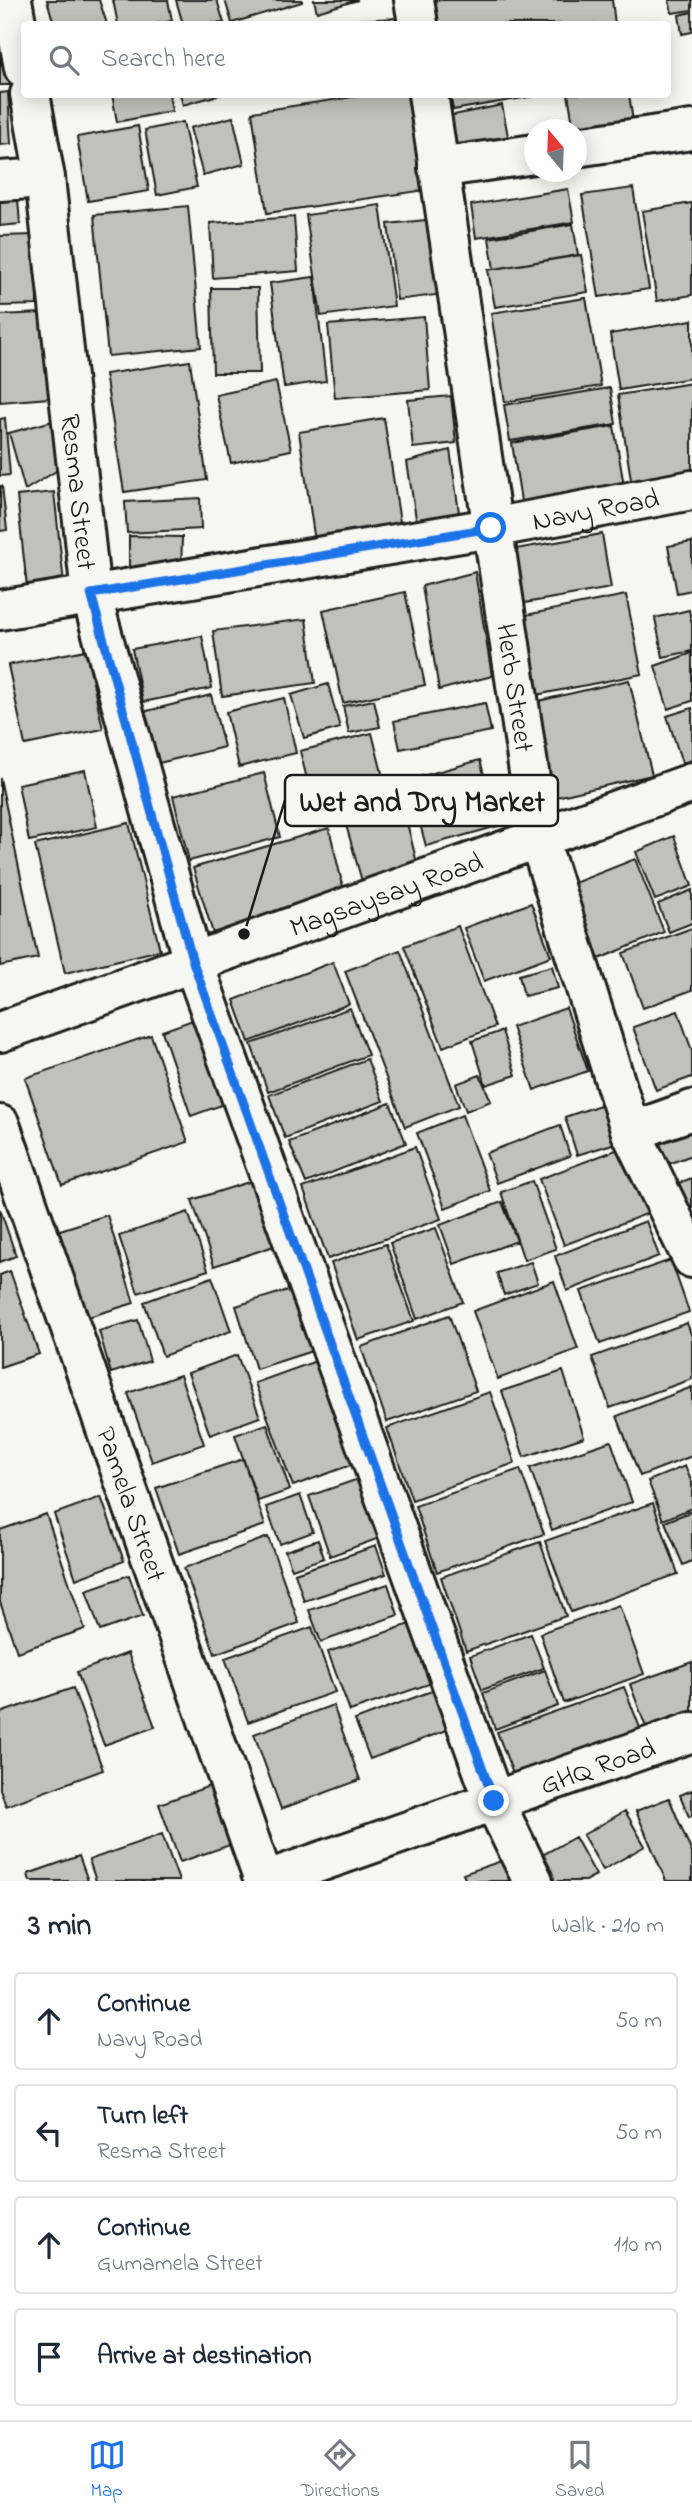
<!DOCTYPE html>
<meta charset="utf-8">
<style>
body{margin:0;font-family:"Indie Flower",sans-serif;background:#f2f2f3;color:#1f2937}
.compass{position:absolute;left:524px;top:119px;width:63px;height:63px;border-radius:50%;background:#fff;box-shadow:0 4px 18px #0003;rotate:341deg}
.stop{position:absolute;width:21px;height:21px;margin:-16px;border:5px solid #1a73e8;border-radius:50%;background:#fff}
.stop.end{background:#1a73e8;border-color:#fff;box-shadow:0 2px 7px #0008}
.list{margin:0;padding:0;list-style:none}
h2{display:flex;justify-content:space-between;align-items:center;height:91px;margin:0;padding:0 28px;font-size:30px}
h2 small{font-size:23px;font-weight:400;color:#747a83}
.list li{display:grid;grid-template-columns:46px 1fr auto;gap:21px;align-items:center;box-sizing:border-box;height:98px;margin:0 14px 14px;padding:0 14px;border:2px solid #e0e1e3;border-radius:7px}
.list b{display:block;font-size:26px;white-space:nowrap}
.list p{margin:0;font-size:23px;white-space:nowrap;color:#747a83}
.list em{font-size:23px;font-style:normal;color:#747a83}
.icon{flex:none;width:38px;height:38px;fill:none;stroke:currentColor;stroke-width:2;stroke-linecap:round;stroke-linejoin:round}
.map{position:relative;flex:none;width:692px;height:1881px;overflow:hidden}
.search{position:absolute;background:#fff;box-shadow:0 4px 18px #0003;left:21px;right:21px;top:21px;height:77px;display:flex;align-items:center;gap:18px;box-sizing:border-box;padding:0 24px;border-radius:7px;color:#747a83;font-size:26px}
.sheet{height:539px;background:#fff}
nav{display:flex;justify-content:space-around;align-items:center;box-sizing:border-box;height:98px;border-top:2px solid #e0e1e3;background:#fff;font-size:19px;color:#747a83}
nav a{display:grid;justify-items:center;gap:4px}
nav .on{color:#1a73e8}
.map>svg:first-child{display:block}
</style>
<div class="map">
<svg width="692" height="1881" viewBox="0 0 692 1881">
<rect width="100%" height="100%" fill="#f6f6f2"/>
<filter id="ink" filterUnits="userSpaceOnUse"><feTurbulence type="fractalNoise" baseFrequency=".0143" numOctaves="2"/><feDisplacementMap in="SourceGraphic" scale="14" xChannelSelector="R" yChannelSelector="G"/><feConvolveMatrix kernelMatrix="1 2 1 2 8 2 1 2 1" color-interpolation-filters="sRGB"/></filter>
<g filter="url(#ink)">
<!-- building -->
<path fill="#c0c0bd" stroke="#1c1c1c" stroke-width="2" d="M 47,0 L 99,0 L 107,24 L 54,24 Z
M 113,0 L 168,0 L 172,21 L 154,24 L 118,24 Z
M 176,0 L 217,0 L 224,23 L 183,24 Z
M 225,0 L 302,0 L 302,2 L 232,23 Z
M 314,0 L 358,0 L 317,12 Z
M 423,0 L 612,0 L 615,24 L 427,24 Z
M 669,0 L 692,0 L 692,10 L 672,13 Z
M 692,12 L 692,32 L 682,34 L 679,15 Z
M 0,14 L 16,85 L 0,85 Z
M 398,18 L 398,24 L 316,24 L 316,22 Z
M 8,92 L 11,144 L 0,145 L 0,93 Z
M 112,94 L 169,94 L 172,111 L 117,122 Z
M 180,94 L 222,94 L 183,105 Z
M 373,94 L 412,94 L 426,190 L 267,213 L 252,112 Z
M 450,94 L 546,94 L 453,110 Z
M 568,94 L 629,94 L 633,122 L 574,130 Z
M 502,105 L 509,141 L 451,152 L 444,117 Z
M 233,117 L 244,164 L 203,175 L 190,128 Z
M 183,122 L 197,187 L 157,195 L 145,130 Z
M 138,126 L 149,191 L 88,201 L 77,137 Z
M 17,187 L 20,224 L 0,226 L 0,188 Z
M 633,188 L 649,289 L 599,297 L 582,195 Z
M 568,189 L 574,222 L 476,238 L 471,205 Z
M 692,203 L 692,295 L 657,301 L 642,211 Z
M 380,205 L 394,306 L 321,316 L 306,215 Z
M 188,206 L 201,347 L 108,356 L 94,215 Z
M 294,217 L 298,271 L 213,278 L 210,223 Z
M 435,219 L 444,294 L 397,300 L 388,224 Z
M 573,224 L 578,255 L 494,269 L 489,238 Z
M 36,235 L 37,305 L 0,306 L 0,236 Z
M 581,255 L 588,292 L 495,307 L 488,270 Z
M 314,277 L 326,381 L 284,387 L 270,283 Z
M 211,288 L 258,288 L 260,373 L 213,373 Z
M 586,298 L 601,386 L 505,402 L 491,313 Z
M 43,313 L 49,398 L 0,402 L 0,315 Z
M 424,317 L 430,390 L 335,398 L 328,325 Z
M 692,320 L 692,378 L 619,390 L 610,334 Z
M 190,361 L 207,480 L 124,492 L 105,374 Z
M 276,382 L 291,450 L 231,463 L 216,395 Z
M 692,383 L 692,477 L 632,486 L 618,395 Z
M 610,388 L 616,424 L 510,441 L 504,405 Z
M 451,396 L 456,443 L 413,448 L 408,400 Z
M 67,417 L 66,465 L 25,490 L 9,433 Z
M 5,418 L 10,475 L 0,476 L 0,419 Z
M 384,418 L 401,529 L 315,542 L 299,432 Z
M 614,426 L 626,498 L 523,514 L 512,443 Z
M 450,450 L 460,519 L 418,531 L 407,462 Z
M 0,486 L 2,486 L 7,530 L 0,531 Z
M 54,492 L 64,583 L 27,587 L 17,496 Z
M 200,498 L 201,529 L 127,533 L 125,502 Z
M 602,534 L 611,588 L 519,604 L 510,550 Z
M 129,536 L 182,537 L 181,573 L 129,573 Z
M 692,542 L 692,590 L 677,593 L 668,546 Z
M 475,572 L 492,676 L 439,690 L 422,586 Z
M 405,592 L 425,685 L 343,703 L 323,610 Z
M 626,595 L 642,674 L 531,696 L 516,617 Z
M 689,610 L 692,624 L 692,651 L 663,657 L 655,618 Z
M 306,619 L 315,683 L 222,696 L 213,631 Z
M 202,636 L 212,688 L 143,702 L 132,649 Z
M 86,650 L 103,729 L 25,745 L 8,665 Z
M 692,653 L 692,701 L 668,709 L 655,666 Z
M 629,680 L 652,775 L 556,797 L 534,702 Z
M 328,684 L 340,728 L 304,738 L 291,695 Z
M 211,695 L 224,747 L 151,765 L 139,713 Z
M 284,698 L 296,753 L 239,767 L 226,712 Z
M 374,700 L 380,727 L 349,733 L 343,706 Z
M 485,703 L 491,731 L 400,749 L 394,721 Z
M 692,708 L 692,760 L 682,763 L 667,716 Z
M 372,733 L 386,789 L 314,807 L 300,751 Z
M 480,760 L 498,826 L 426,846 L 408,780 Z
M 85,770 L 97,827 L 29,841 L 18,784 Z
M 264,773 L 280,837 L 189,861 L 173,796 Z
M 0,778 L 38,958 L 0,966 Z
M 399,791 L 417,863 L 363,885 L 341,807 Z
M 129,823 L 160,950 L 65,973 L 35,845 Z
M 329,828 L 344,891 L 219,953 L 193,868 Z
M 674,836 L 692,886 L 655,900 L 636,852 Z
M 635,859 L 664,932 L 599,959 L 569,885 Z
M 692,890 L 692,923 L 669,932 L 658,904 Z
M 531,903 L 551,956 L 484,981 L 464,928 Z
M 458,926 L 495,1027 L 443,1047 L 404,946 Z
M 692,928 L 692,990 L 643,1008 L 623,953 Z
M 400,950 L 459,1106 L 405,1127 L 345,971 Z
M 333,962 L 349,1004 L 249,1042 L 234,1000 Z
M 552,966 L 558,988 L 524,996 L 519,975 Z
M 350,1008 L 368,1055 L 268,1092 L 251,1044 Z
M 566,1008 L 588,1071 L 534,1090 L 512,1027 Z
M 678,1011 L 692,1051 L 692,1077 L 656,1090 L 633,1027 Z
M 204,1016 L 233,1101 L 191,1116 L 162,1031 Z
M 502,1031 L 516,1075 L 486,1085 L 472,1041 Z
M 151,1035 L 188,1142 L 62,1185 L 25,1078 Z
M 367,1059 L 383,1101 L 285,1138 L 269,1095 Z
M 480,1075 L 491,1101 L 466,1111 L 456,1084 Z
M 609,1102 L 622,1141 L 577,1155 L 565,1117 Z
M 390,1103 L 406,1143 L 306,1183 L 289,1142 Z
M 462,1115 L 490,1191 L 445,1208 L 417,1133 Z
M 560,1125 L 570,1156 L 497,1183 L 486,1153 Z
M 692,1125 L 692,1155 L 658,1168 L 648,1140 Z
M 415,1147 L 441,1219 L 328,1259 L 303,1188 Z
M 624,1147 L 649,1213 L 564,1245 L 539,1179 Z
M 692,1178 L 692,1225 L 676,1184 Z
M 255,1180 L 277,1245 L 214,1266 L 192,1200 Z
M 532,1181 L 556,1249 L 524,1260 L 501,1192 Z
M 502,1202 L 517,1241 L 454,1264 L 440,1225 Z
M 0,1209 L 16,1256 L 0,1262 Z
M 188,1212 L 208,1270 L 138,1293 L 119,1236 Z
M 107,1215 L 134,1303 L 85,1318 L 57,1231 Z
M 646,1221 L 659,1256 L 567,1291 L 555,1256 Z
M 436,1228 L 463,1302 L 417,1319 L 390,1243 Z
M 386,1244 L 414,1321 L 358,1340 L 331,1263 Z
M 671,1260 L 689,1312 L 600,1344 L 581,1291 Z
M 531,1262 L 538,1283 L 504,1295 L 497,1273 Z
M 10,1271 L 39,1354 L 0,1367 L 0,1275 Z
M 212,1277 L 231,1331 L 163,1356 L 144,1302 Z
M 554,1281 L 578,1349 L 498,1379 L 473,1311 Z
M 295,1288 L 315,1350 L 256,1369 L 236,1306 Z
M 449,1315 L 476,1391 L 387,1422 L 361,1347 Z
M 138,1320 L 150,1361 L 111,1373 L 99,1331 Z
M 687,1323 L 692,1337 L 692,1379 L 610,1408 L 592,1357 Z
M 237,1355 L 260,1417 L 210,1435 L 188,1373 Z
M 316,1361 L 354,1464 L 293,1486 L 255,1383 Z
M 563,1371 L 584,1437 L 524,1457 L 502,1391 Z
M 180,1375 L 204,1444 L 152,1462 L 128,1393 Z
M 692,1387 L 692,1456 L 640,1476 L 617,1416 Z
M 490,1392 L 515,1463 L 412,1500 L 387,1428 Z
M 267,1424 L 290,1490 L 258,1501 L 235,1435 Z
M 611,1441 L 632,1502 L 552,1530 L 530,1468 Z
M 243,1459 L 265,1525 L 179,1554 L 156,1488 Z
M 685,1466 L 692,1483 L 692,1508 L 663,1520 L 648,1481 Z
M 520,1469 L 544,1534 L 437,1572 L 415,1506 Z
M 364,1477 L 385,1536 L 330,1556 L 309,1496 Z
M 300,1495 L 313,1532 L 280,1544 L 266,1507 Z
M 101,1497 L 124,1561 L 76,1579 L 54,1514 Z
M 653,1503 L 678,1574 L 571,1612 L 545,1541 Z
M 692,1511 L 692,1561 L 683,1565 L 665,1522 Z
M 46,1514 L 85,1629 L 17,1652 L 0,1602 L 0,1530 Z
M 268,1537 L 299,1623 L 215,1654 L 184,1568 Z
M 318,1540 L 324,1558 L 292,1569 L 285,1551 Z
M 540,1542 L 566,1616 L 466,1651 L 441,1577 Z
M 376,1546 L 386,1574 L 304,1601 L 295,1573 Z
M 129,1575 L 143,1616 L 100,1631 L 86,1590 Z
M 388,1584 L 398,1615 L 321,1642 L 309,1610 Z
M 619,1605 L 644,1674 L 564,1703 L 540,1633 Z
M 410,1624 L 432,1683 L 350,1711 L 328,1652 Z
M 312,1627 L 335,1692 L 248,1722 L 225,1658 Z
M 531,1634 L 544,1668 L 482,1690 L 470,1656 Z
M 128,1653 L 155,1727 L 104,1745 L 77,1672 Z
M 692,1662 L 692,1714 L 647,1730 L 630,1684 Z
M 545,1670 L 558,1706 L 495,1729 L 483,1693 Z
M 624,1687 L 642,1733 L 515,1779 L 497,1732 Z
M 73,1688 L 103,1770 L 6,1806 L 0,1789 L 0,1713 Z
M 434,1690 L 450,1729 L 370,1759 L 355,1720 Z
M 333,1705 L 360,1780 L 281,1809 L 254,1734 Z
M 215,1784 L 236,1843 L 180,1862 L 159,1804 Z
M 692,1790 L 692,1816 L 689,1817 L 680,1795 Z
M 669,1798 L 692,1853 L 692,1881 L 666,1881 L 636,1811 Z
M 625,1811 L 645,1846 L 603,1870 L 583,1835 Z
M 162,1834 L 179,1881 L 96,1881 L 89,1860 Z
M 575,1837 L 596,1875 L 585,1881 L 553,1881 L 539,1857 Z
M 79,1856 L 88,1881 L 30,1881 L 28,1874 Z
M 510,1858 L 517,1881 L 466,1881 L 463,1874 Z"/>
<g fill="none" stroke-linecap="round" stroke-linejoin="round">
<!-- street casing -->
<g stroke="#1c1c1c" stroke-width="44">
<g id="street">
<path d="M 12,0 L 24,68"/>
<path d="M 414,0 L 418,24"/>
<path id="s1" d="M 30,94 L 45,178 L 91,594 L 193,962 L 494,1801 L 533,1881"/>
<path id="s2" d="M 428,94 L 539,839 L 631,1132 L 692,1258"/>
<path d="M 576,147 L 692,130"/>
<path d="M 438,168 L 534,154"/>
<path d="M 0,181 L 45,178"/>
<path id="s3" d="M 0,610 L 491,528 L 692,490"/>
<path id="s4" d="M 0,1125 L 264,1881"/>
<path d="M 631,1132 L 692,1110"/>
<path id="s5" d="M 265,1881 L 692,1732"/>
</g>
</g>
<!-- secondary casing -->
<g stroke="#1c1c1c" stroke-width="44">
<g id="secondary">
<path id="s6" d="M 0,1032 L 692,783"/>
</g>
</g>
<!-- street -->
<use href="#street" stroke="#f6f6f2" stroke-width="38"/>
<!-- secondary -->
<use href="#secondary" stroke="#f6f6f2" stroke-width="38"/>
</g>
</g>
<g fill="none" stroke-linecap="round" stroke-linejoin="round" filter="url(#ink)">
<!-- route -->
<path stroke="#1a73e8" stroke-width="9" d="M 491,528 L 91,594 L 193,962 L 494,1801"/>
</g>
<g text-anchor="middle" stroke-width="6" stroke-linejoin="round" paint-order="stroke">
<!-- street labels -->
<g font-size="28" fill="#1c1c1c" stroke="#f6f6f2">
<text dy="10" stroke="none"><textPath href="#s1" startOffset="401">Resma Street</textPath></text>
<text dy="10" stroke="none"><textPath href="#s3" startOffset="604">Navy Road</textPath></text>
<text dy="10" stroke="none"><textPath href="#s2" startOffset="600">Herb Street</textPath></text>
<text dy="10" stroke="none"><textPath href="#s6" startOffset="410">Magsaysay Road</textPath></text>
<text dy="10" stroke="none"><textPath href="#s4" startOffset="401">Pamela Street</textPath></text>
<text dy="10" stroke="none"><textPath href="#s5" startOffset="352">GHQ Road</textPath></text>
</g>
</g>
<!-- callouts -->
<path fill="none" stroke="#1c1c1c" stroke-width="2.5" d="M244 934L285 800"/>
<circle fill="#1c1c1c" stroke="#f6f6f2" stroke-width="2.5" cx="244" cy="934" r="7"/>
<rect fill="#f6f6f2" stroke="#1c1c1c" stroke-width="2.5" x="285" y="775" width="273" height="51" rx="7"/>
<g font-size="30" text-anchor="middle" font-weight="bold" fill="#1c1c1c">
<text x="422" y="811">Wet and Dry Market</text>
</g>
</svg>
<svg class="compass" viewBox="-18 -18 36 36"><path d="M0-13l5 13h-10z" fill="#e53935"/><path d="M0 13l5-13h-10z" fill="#747a83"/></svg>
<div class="stop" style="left:491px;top:528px"></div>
<div class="stop end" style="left:494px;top:1801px"></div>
<div class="search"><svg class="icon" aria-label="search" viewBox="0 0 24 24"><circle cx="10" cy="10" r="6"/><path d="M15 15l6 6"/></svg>Search here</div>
</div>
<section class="sheet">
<h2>3 min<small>Walk · 210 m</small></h2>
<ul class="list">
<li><svg class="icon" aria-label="ahead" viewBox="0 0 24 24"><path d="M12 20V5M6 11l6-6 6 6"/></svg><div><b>Continue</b><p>Navy Road</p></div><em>50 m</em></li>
<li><svg class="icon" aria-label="left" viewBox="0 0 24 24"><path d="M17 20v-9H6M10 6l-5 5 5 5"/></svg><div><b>Turn left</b><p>Resma Street</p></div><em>50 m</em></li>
<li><svg class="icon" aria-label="ahead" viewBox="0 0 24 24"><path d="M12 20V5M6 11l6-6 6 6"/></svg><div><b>Continue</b><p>Gumamela Street</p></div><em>110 m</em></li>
<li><svg class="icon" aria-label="arrive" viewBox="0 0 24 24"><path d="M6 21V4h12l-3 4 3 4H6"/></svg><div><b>Arrive at destination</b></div></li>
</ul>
</section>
<nav>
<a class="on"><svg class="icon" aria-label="map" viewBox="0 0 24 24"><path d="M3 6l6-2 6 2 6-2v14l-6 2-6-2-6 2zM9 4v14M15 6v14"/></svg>Map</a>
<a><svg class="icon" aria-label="directions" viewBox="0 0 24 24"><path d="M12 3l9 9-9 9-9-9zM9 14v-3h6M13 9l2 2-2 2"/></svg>Directions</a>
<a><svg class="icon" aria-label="saved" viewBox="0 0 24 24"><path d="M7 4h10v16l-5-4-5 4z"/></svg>Saved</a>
</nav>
